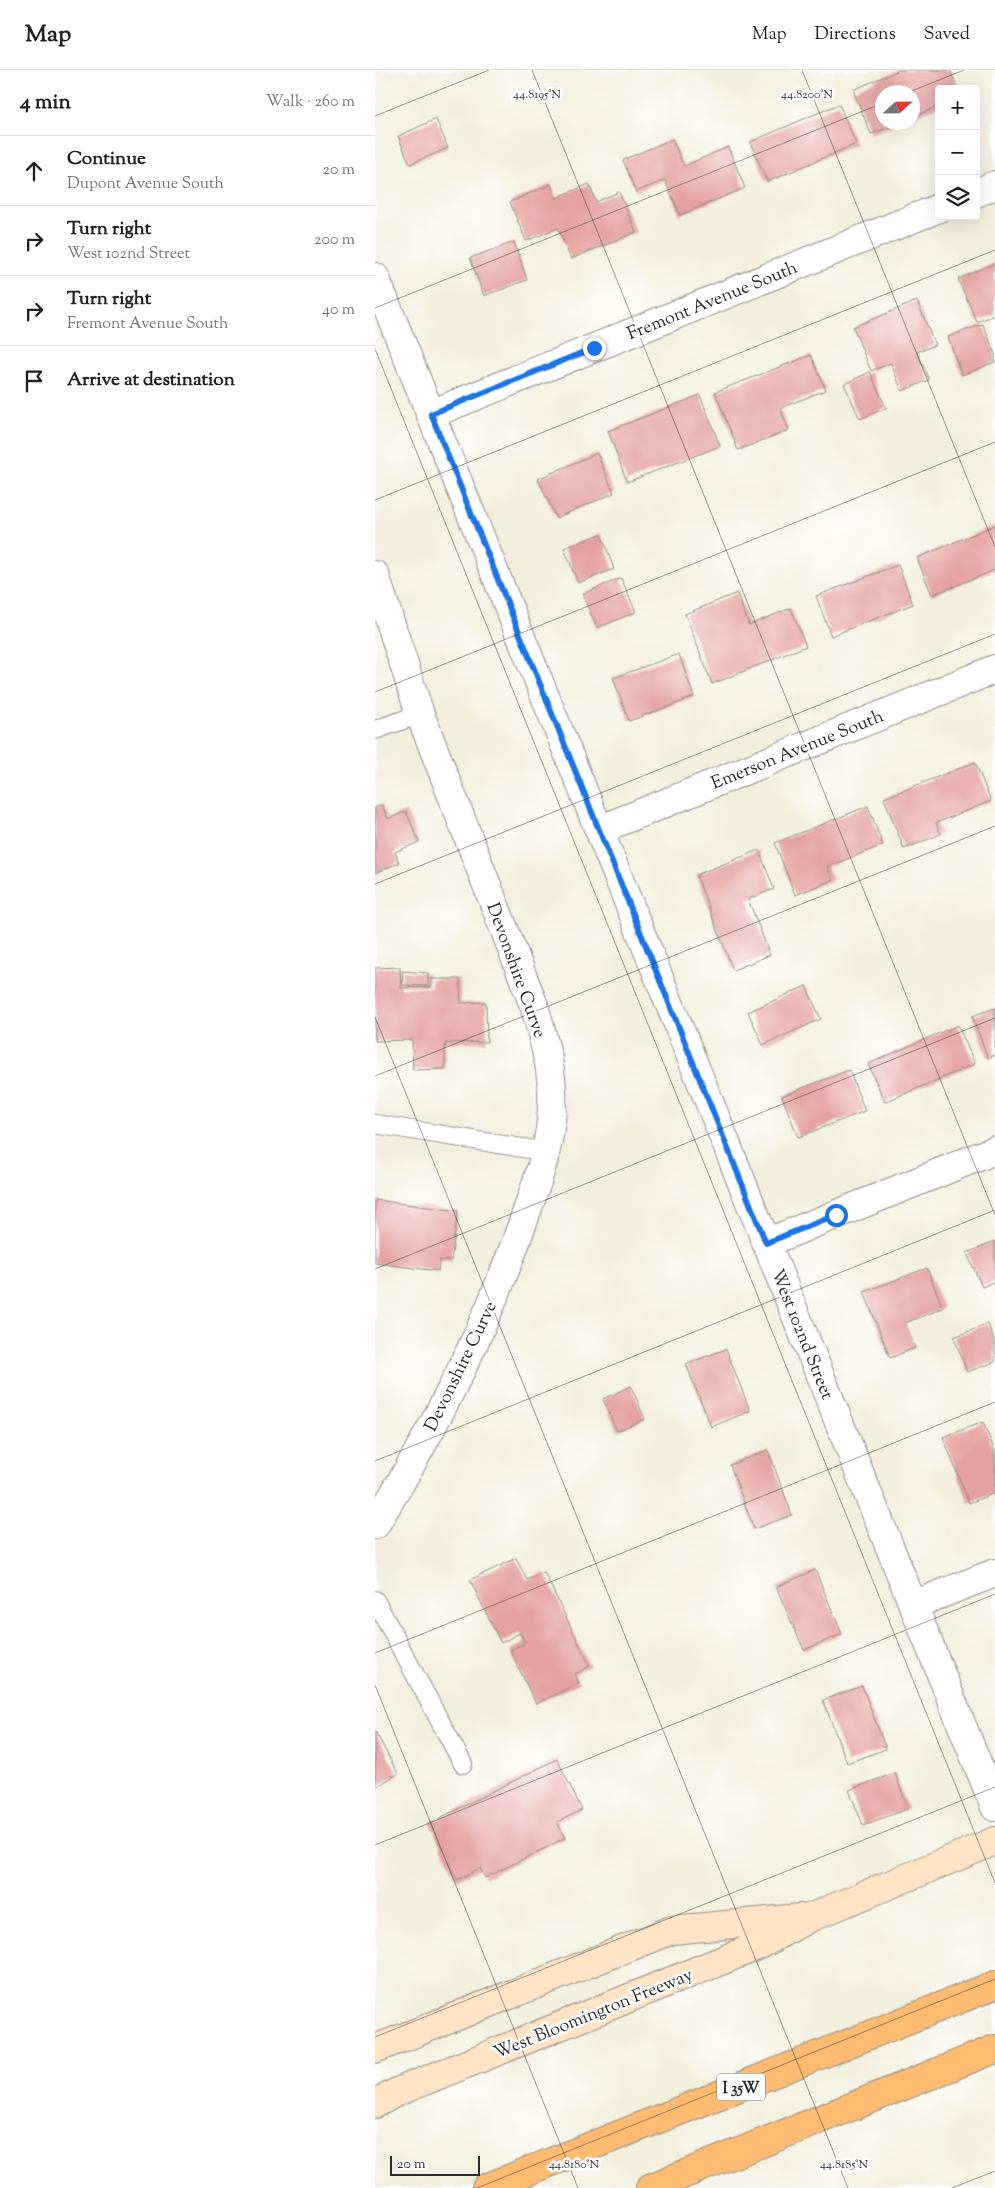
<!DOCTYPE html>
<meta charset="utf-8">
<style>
body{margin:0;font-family:"Sorts Mill Goudy",serif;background:#f6f6f6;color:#202124}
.controls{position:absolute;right:15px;top:15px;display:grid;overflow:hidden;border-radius:5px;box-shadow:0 5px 20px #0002}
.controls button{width:45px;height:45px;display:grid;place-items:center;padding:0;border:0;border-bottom:1px solid #e0e0e0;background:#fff;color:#202124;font:25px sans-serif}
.compass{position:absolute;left:500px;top:15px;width:45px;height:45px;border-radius:50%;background:#fff;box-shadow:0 5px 20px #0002;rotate:68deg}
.scale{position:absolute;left:15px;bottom:12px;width:90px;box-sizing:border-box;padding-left:5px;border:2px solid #2b2b2b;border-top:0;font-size:14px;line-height:18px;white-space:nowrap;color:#2b2b2b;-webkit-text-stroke:4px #fff;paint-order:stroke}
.stop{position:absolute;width:15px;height:15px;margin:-11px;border:4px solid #1a73e8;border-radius:50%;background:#fff}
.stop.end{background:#1a73e8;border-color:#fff;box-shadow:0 1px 5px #0008}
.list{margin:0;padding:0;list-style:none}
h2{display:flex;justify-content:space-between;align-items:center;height:65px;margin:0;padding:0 20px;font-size:21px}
h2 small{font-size:16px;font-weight:400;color:#757577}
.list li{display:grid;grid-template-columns:32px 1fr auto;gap:15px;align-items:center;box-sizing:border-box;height:70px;padding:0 20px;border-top:1px solid #e0e0e0}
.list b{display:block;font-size:19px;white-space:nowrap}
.list p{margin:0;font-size:16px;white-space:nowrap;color:#757577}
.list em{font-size:16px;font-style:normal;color:#757577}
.icon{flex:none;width:28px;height:28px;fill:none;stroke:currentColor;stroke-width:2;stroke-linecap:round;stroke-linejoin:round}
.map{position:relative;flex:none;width:620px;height:2118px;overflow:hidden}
header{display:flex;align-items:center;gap:30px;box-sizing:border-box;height:70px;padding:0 25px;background:#fff;border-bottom:1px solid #e0e0e0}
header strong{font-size:24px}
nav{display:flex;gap:28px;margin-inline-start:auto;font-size:18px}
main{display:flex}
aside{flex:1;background:#fff}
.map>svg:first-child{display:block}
</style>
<header>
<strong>Map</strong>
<nav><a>Map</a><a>Directions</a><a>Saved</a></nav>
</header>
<main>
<aside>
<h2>4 min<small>Walk · 260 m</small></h2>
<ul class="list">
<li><svg class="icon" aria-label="ahead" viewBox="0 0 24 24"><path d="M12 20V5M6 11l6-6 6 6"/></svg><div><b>Continue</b><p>Dupont Avenue South</p></div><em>20 m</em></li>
<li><svg class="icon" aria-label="right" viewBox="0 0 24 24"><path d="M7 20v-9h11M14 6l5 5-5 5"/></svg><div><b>Turn right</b><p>West 102nd Street</p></div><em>200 m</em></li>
<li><svg class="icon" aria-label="right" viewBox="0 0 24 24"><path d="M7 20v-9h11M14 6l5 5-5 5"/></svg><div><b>Turn right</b><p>Fremont Avenue South</p></div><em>40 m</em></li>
<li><svg class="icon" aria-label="arrive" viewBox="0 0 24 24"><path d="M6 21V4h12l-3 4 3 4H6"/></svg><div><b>Arrive at destination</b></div></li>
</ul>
</aside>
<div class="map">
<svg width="620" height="2118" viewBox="0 0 620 2118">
<rect width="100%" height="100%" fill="#fff"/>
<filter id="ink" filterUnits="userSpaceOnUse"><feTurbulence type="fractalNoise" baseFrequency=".02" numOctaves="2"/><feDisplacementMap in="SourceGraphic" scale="10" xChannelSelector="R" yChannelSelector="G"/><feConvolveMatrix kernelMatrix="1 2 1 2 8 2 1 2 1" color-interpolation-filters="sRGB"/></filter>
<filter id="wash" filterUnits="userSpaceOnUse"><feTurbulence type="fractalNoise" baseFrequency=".0096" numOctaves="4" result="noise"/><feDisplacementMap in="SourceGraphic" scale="20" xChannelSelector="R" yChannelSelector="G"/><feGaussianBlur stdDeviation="1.12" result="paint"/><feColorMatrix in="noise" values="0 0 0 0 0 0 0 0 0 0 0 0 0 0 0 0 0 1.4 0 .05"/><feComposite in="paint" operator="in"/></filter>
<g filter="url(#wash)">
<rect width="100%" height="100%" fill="#f3efdd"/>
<g id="blocks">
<!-- building -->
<path fill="#e4a19f" d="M 524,0 L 575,0 L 583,19 L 564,19 L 564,36 L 538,47 L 538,22 L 508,22 L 508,52 L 525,53 L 496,64 L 478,20 Z
M 464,34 L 481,74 L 392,112 L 375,72 Z
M 61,49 L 73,78 L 35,94 L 23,66 Z
M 297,69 L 309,96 L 353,77 L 370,118 L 305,145 L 290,110 L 261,122 L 248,90 Z
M 176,114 L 181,128 L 214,114 L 221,132 L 244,122 L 261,162 L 196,189 L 183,158 L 151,171 L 135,132 Z
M 139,172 L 152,210 L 109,226 L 95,188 Z
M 620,193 L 620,245 L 602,252 L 583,209 Z
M 542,231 L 560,275 L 542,282 L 554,310 L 527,321 L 516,293 L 496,301 L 478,257 Z
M 608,254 L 620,284 L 620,292 L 587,305 L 573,267 Z
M 436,285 L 451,320 L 405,338 L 414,360 L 363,380 L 340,322 Z
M 495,302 L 511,338 L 485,349 L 469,314 Z
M 325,325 L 345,376 L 252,412 L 233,361 Z
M 222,383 L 239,423 L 181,448 L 163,409 Z
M 620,455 L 620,500 L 557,525 L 542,488 Z
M 226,464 L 239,499 L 203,513 L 189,478 Z
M 523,495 L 538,534 L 456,566 L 441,526 Z
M 246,508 L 261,542 L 222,558 L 207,524 Z
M 362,523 L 374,555 L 416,538 L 431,576 L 337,614 L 310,544 Z
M 304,584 L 319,627 L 254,651 L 238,608 Z
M 600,692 L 616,731 L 561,753 L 566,764 L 529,779 L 509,728 Z
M 7,735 L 13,749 L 31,741 L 44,772 L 20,782 L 24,793 L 0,803 L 0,738 Z
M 493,736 L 508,775 L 452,797 L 458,810 L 420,825 L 400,773 Z
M 384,780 L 399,819 L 373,829 L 395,885 L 358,900 L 321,805 Z
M 25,897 L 26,918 L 56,917 L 56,909 L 85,909 L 86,933 L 111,932 L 112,972 L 70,973 L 70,999 L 38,1000 L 37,970 L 0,971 L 0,898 Z
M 28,901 L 53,903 L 53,916 L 27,915 Z
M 431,916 L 446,949 L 388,975 L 373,942 Z
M 620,938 L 620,985 L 613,988 L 597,946 Z
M 583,955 L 600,994 L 510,1032 L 493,994 Z
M 474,1000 L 490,1041 L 423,1067 L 407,1026 Z
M 0,1130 L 83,1141 L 76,1191 L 65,1190 L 63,1201 L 0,1193 Z
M 620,1171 L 620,1211 L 607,1217 L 592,1183 Z
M 552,1198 L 568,1238 L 530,1253 L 540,1278 L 515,1288 L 489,1222 Z
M 613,1254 L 620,1274 L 620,1292 L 592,1302 L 579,1267 Z
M 351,1279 L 375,1341 L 336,1357 L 311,1294 Z
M 256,1316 L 270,1349 L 242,1361 L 228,1329 Z
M 608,1352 L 620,1382 L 620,1423 L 594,1433 L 568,1367 Z
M 393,1380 L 417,1445 L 379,1459 L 355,1395 Z
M 141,1488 L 152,1510 L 169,1502 L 215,1596 L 200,1604 L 204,1613 L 161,1634 L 135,1580 L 150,1573 L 145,1563 L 126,1573 L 95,1510 Z
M 440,1500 L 467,1564 L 429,1580 L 401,1517 Z
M 487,1616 L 511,1679 L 472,1693 L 448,1630 Z
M 0,1661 L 23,1704 L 0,1717 Z
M 182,1689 L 207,1740 L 182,1752 L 190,1768 L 110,1808 L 105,1798 L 82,1810 L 55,1753 Z
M 520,1703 L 533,1739 L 488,1755 L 474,1720 Z"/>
</g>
</g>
<g filter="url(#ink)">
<use href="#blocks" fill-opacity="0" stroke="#8f8d84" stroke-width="1"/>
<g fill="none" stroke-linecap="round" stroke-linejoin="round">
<!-- lane casing -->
<g stroke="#8f8d84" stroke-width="20">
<path id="lane" d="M 0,660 L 45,644
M 0,1054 L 172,1082
M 0,1530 L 88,1694"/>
</g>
<!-- street casing -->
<g stroke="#8f8d84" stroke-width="30">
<path id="street" d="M 601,123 L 620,115
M 0,207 L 620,1737
M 56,344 L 564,138
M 0,505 L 45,644 L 160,938 C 168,969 179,1002 177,1035 C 176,1077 162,1112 148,1152 C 111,1258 59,1360 0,1455
M 224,760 L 620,599
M 391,1173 L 620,1080
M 538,1535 L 620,1503"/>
</g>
<!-- secondary casing -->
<g stroke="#8f8d84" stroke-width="30">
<path id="secondary" d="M 0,1979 L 297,1860 L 425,1848
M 0,2034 L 22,2022 L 385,1875 L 434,1848 L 620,1771"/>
</g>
<!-- highway casing -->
<g stroke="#8f8d84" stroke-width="30">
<path id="highway" d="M 111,2118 L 620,1915
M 275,2118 L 620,1979"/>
</g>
<!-- lane -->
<use href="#lane" stroke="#fff" stroke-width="18"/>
<!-- street -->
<use href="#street" stroke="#fff" stroke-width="28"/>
<!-- secondary -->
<use href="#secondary" stroke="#ffe4c6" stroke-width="28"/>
<!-- highway -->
<use href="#highway" stroke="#febb71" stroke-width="28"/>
</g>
</g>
<g fill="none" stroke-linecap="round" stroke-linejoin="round" filter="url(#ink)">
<!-- route -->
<path stroke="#1a73e8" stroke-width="6" d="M 219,278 L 56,344 L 391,1173 L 461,1145"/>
</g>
<!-- ticks -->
<path fill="none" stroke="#2b2b2b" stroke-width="1" stroke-opacity="0.45" d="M 157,0 L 620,1145M 427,0 L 620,477M 534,22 L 589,0M 0,46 L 114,0M 0,238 L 508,33M 0,279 L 620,1813M 0,430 L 620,180M 0,622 L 620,372M 0,814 L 620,564M 0,947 L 473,2118M 0,1006 L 620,756M 0,1199 L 620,948M 0,1391 L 620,1140M 0,1583 L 620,1332M 0,1615 L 203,2118M 0,1775 L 620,1524M 0,1967 L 620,1717M 102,2118 L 620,1909M 577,2118 L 620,2101"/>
<g text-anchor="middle" stroke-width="5" stroke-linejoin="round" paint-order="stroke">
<!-- shield labels -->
<rect fill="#fff" stroke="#6b6b6b" stroke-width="1" x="342" y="2003.5" width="48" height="27" rx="4"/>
<g font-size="16" font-weight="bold" fill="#2b2b2b">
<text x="366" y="2023">I 35W</text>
</g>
<!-- street labels -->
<g font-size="18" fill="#2b2b2b" stroke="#fff">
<text transform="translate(337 230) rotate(-22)" y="6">Fremont Avenue South</text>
<text transform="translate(422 679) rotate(-22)" y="6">Emerson Avenue South</text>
<text transform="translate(142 900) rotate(70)" y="6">Devonshire Curve</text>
<text transform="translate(428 1264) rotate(68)" y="6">West 102nd Street</text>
<text transform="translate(85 1296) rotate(-64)" y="6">Devonshire Curve</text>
<text transform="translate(218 1943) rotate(-22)" y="6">West Bloomington Freeway</text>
</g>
</g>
<g font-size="12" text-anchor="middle" fill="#2b2b2b" stroke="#fff" stroke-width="5" stroke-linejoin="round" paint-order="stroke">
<text x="432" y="28">44.8200°N</text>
<text x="162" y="28">44.8195°N</text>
<text x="199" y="2098">44.8180°N</text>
<text x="469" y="2098">44.8185°N</text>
</g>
</svg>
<div class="controls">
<button>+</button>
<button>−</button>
<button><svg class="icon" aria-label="layers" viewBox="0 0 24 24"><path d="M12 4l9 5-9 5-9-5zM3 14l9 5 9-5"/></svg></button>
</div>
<svg class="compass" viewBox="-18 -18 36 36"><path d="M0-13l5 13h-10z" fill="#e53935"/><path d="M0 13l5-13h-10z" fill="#757577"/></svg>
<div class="scale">20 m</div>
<div class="stop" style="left:461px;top:1145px"></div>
<div class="stop end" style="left:219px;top:278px"></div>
</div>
</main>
